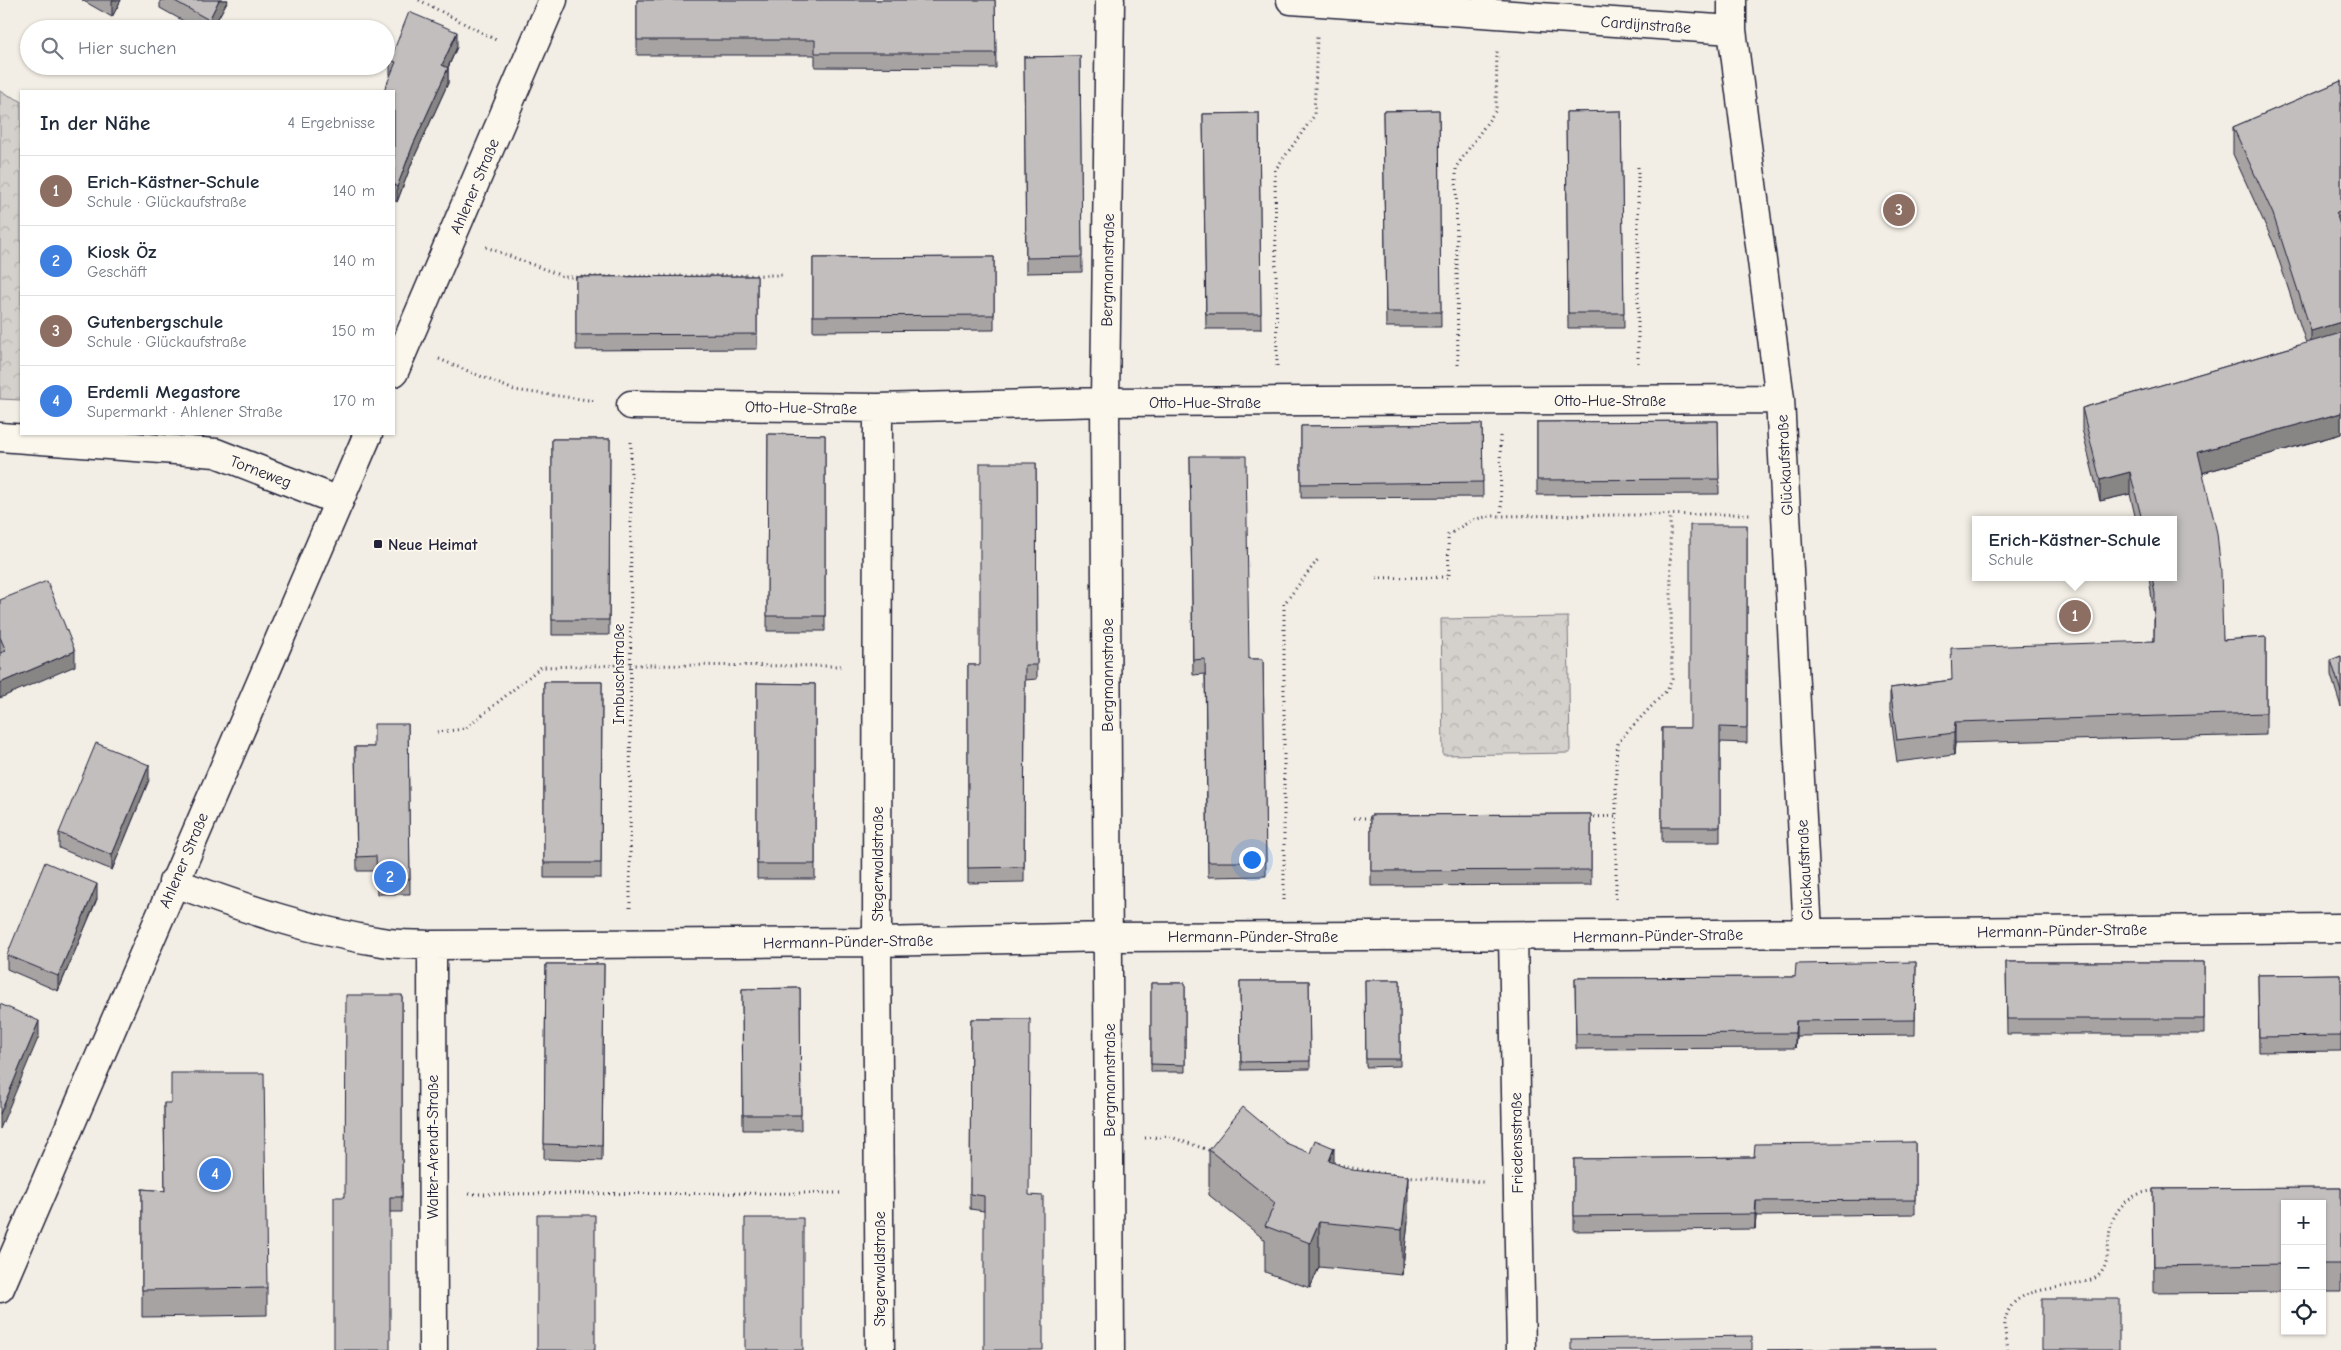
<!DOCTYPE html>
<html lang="de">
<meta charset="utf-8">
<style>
body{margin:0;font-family:"Comic Neue",sans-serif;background:#f2f2f3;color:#1f2937}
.controls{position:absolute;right:15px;bottom:15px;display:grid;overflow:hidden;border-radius:0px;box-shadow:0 1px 4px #0004}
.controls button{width:45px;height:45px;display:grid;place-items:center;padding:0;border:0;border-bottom:1px solid #e0e1e3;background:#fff;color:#1f2937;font:25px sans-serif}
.you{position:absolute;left:1251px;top:859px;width:18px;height:18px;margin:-12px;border:4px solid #fff;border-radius:50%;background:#1a73e8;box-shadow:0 0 0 8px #1a73e833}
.badge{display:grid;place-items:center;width:32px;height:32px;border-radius:50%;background:#0b8043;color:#fff;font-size:16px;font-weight:700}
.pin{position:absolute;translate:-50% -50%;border:2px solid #fff;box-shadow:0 1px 5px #0006}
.popup{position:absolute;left:1972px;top:516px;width:205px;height:65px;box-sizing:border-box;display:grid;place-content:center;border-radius:0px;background:#fff;filter:drop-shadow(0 1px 4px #0005);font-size:16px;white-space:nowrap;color:#747a83}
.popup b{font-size:19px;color:#1f2937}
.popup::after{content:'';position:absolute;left:50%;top:100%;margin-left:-10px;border:10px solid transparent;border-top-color:#fff}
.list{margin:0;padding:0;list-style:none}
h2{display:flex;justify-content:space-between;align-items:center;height:65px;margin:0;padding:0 20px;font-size:21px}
h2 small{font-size:16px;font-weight:400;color:#747a83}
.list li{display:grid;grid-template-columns:32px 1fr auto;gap:15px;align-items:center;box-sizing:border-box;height:70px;padding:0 20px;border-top:1px solid #e0e1e3}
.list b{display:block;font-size:19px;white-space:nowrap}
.list p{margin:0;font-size:16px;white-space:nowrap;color:#747a83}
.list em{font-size:16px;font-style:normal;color:#747a83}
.icon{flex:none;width:28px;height:28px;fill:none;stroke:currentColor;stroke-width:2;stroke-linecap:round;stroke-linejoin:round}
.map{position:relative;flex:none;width:2341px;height:1350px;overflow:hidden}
.search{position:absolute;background:#fff;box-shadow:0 1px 4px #0004;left:20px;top:20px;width:375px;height:55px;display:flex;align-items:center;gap:12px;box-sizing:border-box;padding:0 18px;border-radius:28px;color:#747a83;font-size:19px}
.panel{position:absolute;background:#fff;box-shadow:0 1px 4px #0004;left:20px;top:90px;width:375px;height:345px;border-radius:0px}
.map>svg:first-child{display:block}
</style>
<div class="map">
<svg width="2341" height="1350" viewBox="0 0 2341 1350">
<defs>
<pattern id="forest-crowns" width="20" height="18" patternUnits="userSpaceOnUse" patternTransform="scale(1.25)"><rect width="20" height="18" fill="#d4d1cc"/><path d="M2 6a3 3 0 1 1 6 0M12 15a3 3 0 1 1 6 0" fill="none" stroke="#b6b3b0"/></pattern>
</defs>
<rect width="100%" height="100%" fill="#f2eee5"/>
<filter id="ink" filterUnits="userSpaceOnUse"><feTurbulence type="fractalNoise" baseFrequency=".02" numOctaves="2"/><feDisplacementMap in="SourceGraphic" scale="10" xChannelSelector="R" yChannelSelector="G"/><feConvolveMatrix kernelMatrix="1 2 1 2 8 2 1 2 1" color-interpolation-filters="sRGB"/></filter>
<g filter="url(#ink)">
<!-- forest -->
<path fill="url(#forest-crowns)" stroke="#7b7a84" d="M 0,91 L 21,101 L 21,400 L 0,399 Z
M 1568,617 L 1570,753 L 1443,755 L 1441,619 Z"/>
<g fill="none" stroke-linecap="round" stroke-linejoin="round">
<!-- minor casing -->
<g stroke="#22223b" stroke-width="31">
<path id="minor" d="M 1291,0 L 1732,30
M 1732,0 L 1732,30 L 1780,399 L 1808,933
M 631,405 L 878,408 L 1105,402 L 1780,399
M 878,408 L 877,942 L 880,1350
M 0,437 L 216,453 L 339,501
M 173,882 C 241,907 310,931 382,942 C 398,945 415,944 432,945 L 877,942 L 1109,937 L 1616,935 L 2341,928
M 1513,936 L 1521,1350
M 432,945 L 433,1350
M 1110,1350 L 1105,402 L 1110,0"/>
</g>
<!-- secondary casing -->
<g stroke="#22223b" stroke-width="31">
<path id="secondary" d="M 394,372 L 553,0
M 0,1288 L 368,434"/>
</g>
<!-- path -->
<path stroke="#22223b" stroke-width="3" stroke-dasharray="1 4" stroke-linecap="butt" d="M 419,0 L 498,41
M 1638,167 L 1638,364
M 486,247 L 565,277 L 782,275
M 439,359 L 514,390 L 596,401
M 1458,365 L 1456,167 L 1496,110 L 1497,49
M 1277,366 L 1275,170 L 1314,116 L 1317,37
M 1500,436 L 1501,516
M 1376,578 L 1449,577 L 1448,535 L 1472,520 L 1490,516 L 1750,514
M 437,732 L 465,729 L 541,667 L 631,665 L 842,666
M 1589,817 L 1616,816
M 1354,818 L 1375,818
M 1616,899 L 1616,757 L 1618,743 L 1627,732 L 1668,689 L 1672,679 L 1670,515
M 1284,900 L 1284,604 L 1319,558
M 630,908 L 631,442
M 1145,1138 L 1168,1136 L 1211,1151
M 1333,1163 C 1381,1177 1433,1178 1483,1182
M 469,1194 L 843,1193
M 2008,1350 C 2007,1342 2004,1331 2005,1323 C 2009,1286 2053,1291 2080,1283 C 2087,1281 2095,1280 2100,1274 C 2110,1263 2107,1244 2110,1230 C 2114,1207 2133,1191 2155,1191"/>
<!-- minor -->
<use href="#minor" stroke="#fbf7ec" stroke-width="28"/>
<!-- secondary -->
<use href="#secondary" stroke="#fbf7ec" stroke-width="28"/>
</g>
<!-- wall -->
<path fill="#a7a3a3" stroke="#22223b" d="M 82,0 L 121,0 L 112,17 Z
M 160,0 L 228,0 L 212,29 L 198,29 L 160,8 Z
M 637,0 L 995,0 L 996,68 L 815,67 L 815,55 L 637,55 Z
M 457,47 L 448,68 L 448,83 L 413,160 L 397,202 L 394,200 L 394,91 L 391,75 L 390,75 L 390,60 Z
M 1080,56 L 1082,272 L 1026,273 L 1024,57 Z
M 2341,81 L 2341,434 L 2202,473 L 2223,640 L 2266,637 L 2266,735 L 1955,743 L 1954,755 L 1897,762 L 1890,710 L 1890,688 L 1952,680 L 2154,641 L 2154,615 L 2149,577 L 2174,577 L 2174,520 L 2136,520 L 2130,494 L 2100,501 L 2082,429 L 2082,408 L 2306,343 L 2273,242 L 2233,154 L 2233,127 Z
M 1439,110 L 1441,327 L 1386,327 L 1383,111 Z
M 1621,111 L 1624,328 L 1568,328 L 1566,112 Z
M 1259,113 L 1261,329 L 1206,329 L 1203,114 Z
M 994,257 L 994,330 L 813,331 L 813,258 Z
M 757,276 L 757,349 L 576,350 L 576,277 Z
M 1718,421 L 1719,494 L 1537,495 L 1537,422 Z
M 1482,424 L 1483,497 L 1301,498 L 1301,426 Z
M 768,434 L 825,435 L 825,631 L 767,631 Z
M 552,439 L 610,439 L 609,635 L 552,635 Z
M 1190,456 L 1249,659 L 1263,659 L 1266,876 L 1208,877 L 1205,674 L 1193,675 Z
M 1036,463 L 1037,679 L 1025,680 L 1024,882 L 968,883 L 968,665 L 980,665 Z
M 1747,525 L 1747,743 L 1720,742 L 1720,842 L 1662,842 L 1662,728 L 1690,728 Z
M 0,600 L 75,666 L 0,653 Z
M 2341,656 L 2341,707 L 2331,675 L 2331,660 Z
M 544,682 L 602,682 L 601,878 L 544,878 Z
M 757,683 L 815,684 L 815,879 L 757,879 Z
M 408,724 L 410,894 L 377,894 L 376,871 L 357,871 L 355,747 L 374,747 Z
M 149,780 L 112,870 L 59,848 L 59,833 Z
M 1591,814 L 1591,885 L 1371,886 L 1371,815 Z
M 97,899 L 58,991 L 7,969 L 7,955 Z
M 1916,962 L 1915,1035 L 1796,1036 L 1795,1048 L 1576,1049 L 1575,978 L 1795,977 Z
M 2006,962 L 2204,962 L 2204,1034 L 2007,1034 Z
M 546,964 L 604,964 L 602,1161 L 544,1159 Z
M 2341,974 L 2341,1051 L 2259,1052 L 2258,975 Z
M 1365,980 L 1400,980 L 1400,1066 L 1366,1067 Z
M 1240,981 L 1309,981 L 1310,1069 L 1241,1070 Z
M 1151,983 L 1185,983 L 1185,1072 L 1151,1072 Z
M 800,988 L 801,1130 L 743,1130 L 742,989 Z
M 402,995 L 402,1212 L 390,1212 L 345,1197 Z
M 971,1019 L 1030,1019 L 984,1211 L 970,1209 Z
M 164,1103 L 267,1288 L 267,1315 L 142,1317 L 142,1189 L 165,1191 Z
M 1915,1142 L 1915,1214 L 1756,1216 L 1755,1229 L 1574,1231 L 1574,1159 L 1754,1157 Z
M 1209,1150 L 1310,1153 L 1334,1163 L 1408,1221 L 1402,1275 L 1319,1267 L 1310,1288 L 1265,1272 L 1265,1240 L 1209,1195 Z
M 2341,1188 L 2341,1292 L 2322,1292 L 2322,1204 L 2285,1204 L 2285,1292 L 2154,1293 L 2153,1189 Z"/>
<!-- shaded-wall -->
<path fill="#888585" stroke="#22223b" d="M 113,0 L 121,0 L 112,17 L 112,2 Z
M 219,0 L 228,0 L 212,29 L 209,29 L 209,20 Z
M 457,32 L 457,47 L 442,80 L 442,65 Z
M 448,68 L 448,83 L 413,160 L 397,202 L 397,187 L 413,145 Z
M 2341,211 L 2341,239 L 2336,213 Z
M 2341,322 L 2341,350 L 2311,359 L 2311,331 Z
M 2341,413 L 2341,434 L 2198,474 L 2198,452 Z
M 2130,472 L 2130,494 L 2100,501 L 2100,480 Z
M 75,651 L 75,666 L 0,698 L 0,683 Z
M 1955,722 L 1955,743 L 1954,755 L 1954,733 Z
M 149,765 L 149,780 L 112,870 L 112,855 Z
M 97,884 L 97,899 L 58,991 L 58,976 Z
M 39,1021 L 39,1036 L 0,1129 L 0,1114 Z
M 1796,1021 L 1796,1036 L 1795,1048 L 1795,1033 Z
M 1334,1148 L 1334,1194 L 1329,1161 Z
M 1408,1176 L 1408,1221 L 1402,1275 L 1402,1230 Z
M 1756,1201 L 1756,1216 L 1755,1229 L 1755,1214 Z
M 1319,1222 L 1319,1267 L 1310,1288 L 1310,1243 Z"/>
<!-- building -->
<path fill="#c2bebe" stroke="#22223b" d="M 173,0 L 219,0 L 209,20 Z
M 637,0 L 995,0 L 996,53 L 815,53 L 815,40 L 637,40 Z
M 409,12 L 457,32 L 442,65 L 448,68 L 413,145 L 397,187 L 394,185 L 394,91 L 384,91 L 396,62 L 390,60 Z
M 1080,56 L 1082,257 L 1026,258 L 1024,57 Z
M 2341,81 L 2341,211 L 2336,213 L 2341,228 L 2341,322 L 2311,331 L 2273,214 L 2233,127 Z
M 1439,110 L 1441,312 L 1386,312 L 1383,111 Z
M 1621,111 L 1624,313 L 1568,313 L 1566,112 Z
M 1259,113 L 1261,314 L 1206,314 L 1203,114 Z
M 994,257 L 994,315 L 813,316 L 813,258 Z
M 757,276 L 757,334 L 576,335 L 576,277 Z
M 2341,333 L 2341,413 L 2198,452 L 2217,533 L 2221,572 L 2223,640 L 2266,637 L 2266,713 L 1955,722 L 1954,733 L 1897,740 L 1890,688 L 1952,680 L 1951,648 L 2154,641 L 2155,594 L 2152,577 L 2174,577 L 2174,520 L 2142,520 L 2130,472 L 2100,480 L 2082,408 Z
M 1718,421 L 1719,479 L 1537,480 L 1537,422 Z
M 1482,424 L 1483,482 L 1301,484 L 1301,426 Z
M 768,434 L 825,435 L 825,616 L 767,616 Z
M 552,439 L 610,439 L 609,620 L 552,620 Z
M 1190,456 L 1246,456 L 1249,659 L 1263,659 L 1266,862 L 1208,862 L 1205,659 L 1193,660 Z
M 980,463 L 1036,463 L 1037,665 L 1025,665 L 1024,867 L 968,868 L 968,665 L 980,665 Z
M 1690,525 L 1747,525 L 1747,728 L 1720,727 L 1720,827 L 1662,827 L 1662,728 L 1690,728 Z
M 47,581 L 75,651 L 0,683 L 0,653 L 6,651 L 0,637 L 0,600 Z
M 2341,656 L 2341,692 L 2331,660 Z
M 544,682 L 602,682 L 601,863 L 544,863 Z
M 757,683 L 815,684 L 815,864 L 757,864 Z
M 374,724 L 408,724 L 410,879 L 377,879 L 376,856 L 357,857 L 355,747 L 374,747 Z
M 96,743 L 149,765 L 112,855 L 59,833 Z
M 1591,814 L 1591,870 L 1371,871 L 1371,815 Z
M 45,862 L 97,884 L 58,976 L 7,955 Z
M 1916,962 L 1915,1020 L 1796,1021 L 1795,1033 L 1576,1034 L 1575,978 L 1795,977 L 1796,964 Z
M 2006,962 L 2204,962 L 2204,1019 L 2007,1019 Z
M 546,964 L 604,964 L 602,1146 L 544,1144 Z
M 2341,974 L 2341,1036 L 2259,1037 L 2258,975 Z
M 1365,980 L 1400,980 L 1400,1059 L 1366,1059 Z
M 1240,981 L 1309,981 L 1310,1061 L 1241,1062 Z
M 1151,983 L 1185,983 L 1185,1065 L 1151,1064 Z
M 800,988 L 801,1115 L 743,1115 L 742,989 Z
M 346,995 L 402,995 L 402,1197 L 390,1197 L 390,1350 L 334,1350 L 334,1197 L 345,1197 Z
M 0,1004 L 39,1021 L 0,1114 Z
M 971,1019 L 1030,1019 L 1029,1195 L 1043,1196 L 1043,1350 L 984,1350 L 984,1196 L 970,1194 Z
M 171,1073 L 264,1073 L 267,1288 L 142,1290 L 142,1189 L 165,1191 L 164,1103 L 171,1103 Z
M 1243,1107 L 1286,1143 L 1310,1153 L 1315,1140 L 1334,1148 L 1329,1161 L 1352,1170 L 1408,1176 L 1402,1230 L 1319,1222 L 1310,1243 L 1265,1226 L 1275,1203 L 1209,1150 Z
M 1915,1142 L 1915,1200 L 1756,1201 L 1755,1214 L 1574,1216 L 1574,1159 L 1754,1157 L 1755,1144 Z
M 2341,1188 L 2341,1264 L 2322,1264 L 2322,1204 L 2285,1204 L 2285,1264 L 2154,1266 L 2153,1189 Z
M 537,1215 L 595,1215 L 595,1350 L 537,1350 Z
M 745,1218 L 803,1218 L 803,1350 L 745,1350 Z
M 2042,1299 L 2119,1299 L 2119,1350 L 2042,1350 Z
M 1752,1336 L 1752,1350 L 1571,1350 L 1571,1339 Z
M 1936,1348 L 1936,1350 L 1767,1350 Z"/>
</g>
<!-- markers -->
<rect fill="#22223b" stroke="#fbf7ec" stroke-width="2" x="373" y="539" width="10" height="10" rx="2.5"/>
<g text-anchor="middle" stroke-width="4" stroke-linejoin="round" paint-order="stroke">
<!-- street labels -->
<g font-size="16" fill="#22223b" stroke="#fbf7ec">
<text transform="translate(1646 24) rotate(4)" y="6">Cardijnstraße</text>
<text transform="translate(474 186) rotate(-67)" y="6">Ahlener Straße</text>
<text transform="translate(1107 270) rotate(-89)" y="6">Bergmannstraße</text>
<text x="1610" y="406">Otto-Hue-Straße</text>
<text x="1205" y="408">Otto-Hue-Straße</text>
<text transform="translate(801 407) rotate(1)" y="6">Otto-Hue-Straße</text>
<text transform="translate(1784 465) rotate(-93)" y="6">Glückaufstraße</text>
<text transform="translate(261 471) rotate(21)" y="6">Torneweg</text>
<text transform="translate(618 674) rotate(-90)" y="6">Imbuschstraße</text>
<text transform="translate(1107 675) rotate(-90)" y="6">Bergmannstraße</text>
<text transform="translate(183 860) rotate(-67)" y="6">Ahlener Straße</text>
<text transform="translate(877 864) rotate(-90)" y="6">Stegerwaldstraße</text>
<text transform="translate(1804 870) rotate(-93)" y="6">Glückaufstraße</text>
<text transform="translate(2062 930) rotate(-1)" y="6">Hermann-Pünder-Straße</text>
<text transform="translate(1658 935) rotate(-1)" y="6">Hermann-Pünder-Straße</text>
<text x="1253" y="942">Hermann-Pünder-Straße</text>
<text transform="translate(848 941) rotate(-1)" y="6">Hermann-Pünder-Straße</text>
<text transform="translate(1109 1080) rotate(-90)" y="6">Bergmannstraße</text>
<text transform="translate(1516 1143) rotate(-91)" y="6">Friedensstraße</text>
<text transform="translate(432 1147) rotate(-90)" y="6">Walter-Arendt-Straße</text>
<text transform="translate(879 1269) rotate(-90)" y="6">Stegerwaldstraße</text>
</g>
<!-- poi labels -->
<g font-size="16" font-weight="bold" fill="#22223b" stroke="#fbf7ec" text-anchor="start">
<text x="388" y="550">Neue Heimat</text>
</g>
</g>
</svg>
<div class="controls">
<button>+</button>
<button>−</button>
<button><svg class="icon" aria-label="locate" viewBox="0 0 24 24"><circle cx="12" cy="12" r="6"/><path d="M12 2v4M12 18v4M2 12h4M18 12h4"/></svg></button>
</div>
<div class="you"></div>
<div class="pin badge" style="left:2075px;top:616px;background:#8d6e63">1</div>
<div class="popup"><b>Erich-Kästner-Schule</b>Schule</div>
<div class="pin badge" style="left:390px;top:877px;background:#3f7fe0">2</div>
<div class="pin badge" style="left:1899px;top:210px;background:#8d6e63">3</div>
<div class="pin badge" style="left:215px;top:1174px;background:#3f7fe0">4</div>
<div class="search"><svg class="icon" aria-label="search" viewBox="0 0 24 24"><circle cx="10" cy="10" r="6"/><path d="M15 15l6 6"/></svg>Hier suchen</div>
<section class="panel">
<h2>In der Nähe<small>4 Ergebnisse</small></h2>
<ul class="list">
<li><span class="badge" style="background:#8d6e63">1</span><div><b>Erich-Kästner-Schule</b><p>Schule · Glückaufstraße</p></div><em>140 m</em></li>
<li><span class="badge" style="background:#3f7fe0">2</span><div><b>Kiosk Öz</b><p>Geschäft</p></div><em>140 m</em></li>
<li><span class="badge" style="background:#8d6e63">3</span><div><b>Gutenbergschule</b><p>Schule · Glückaufstraße</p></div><em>150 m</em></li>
<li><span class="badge" style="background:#3f7fe0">4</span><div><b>Erdemli Megastore</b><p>Supermarkt · Ahlener Straße</p></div><em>170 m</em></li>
</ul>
</section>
</div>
